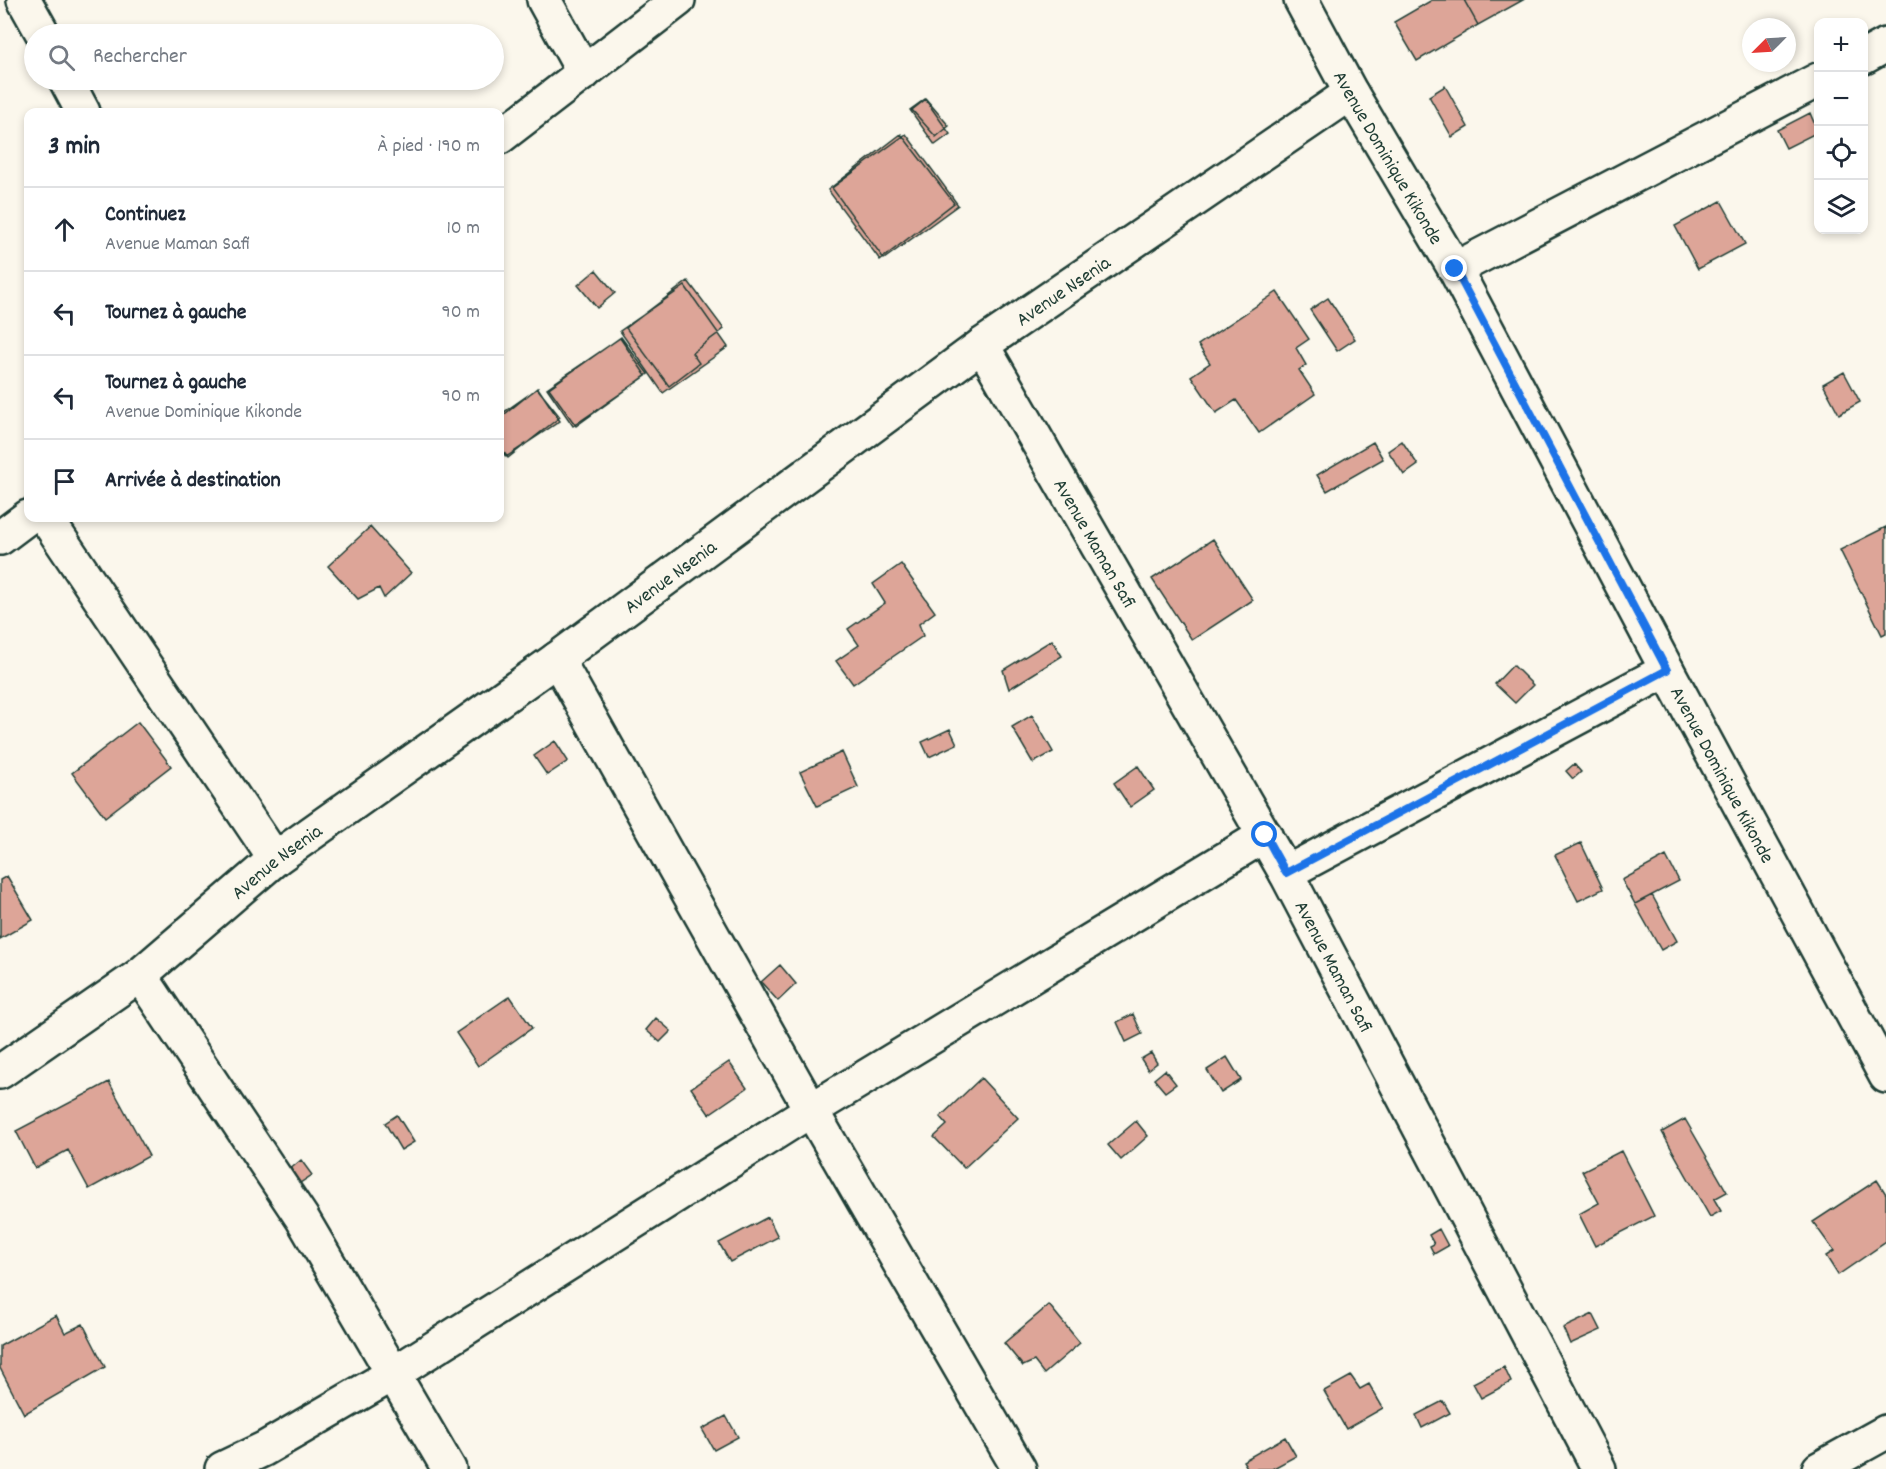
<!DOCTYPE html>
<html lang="fr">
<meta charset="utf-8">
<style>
body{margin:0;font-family:Dekko,sans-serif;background:#f6f6f7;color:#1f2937}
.controls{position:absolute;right:18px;top:18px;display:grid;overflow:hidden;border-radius:12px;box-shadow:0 3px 9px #0003}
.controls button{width:54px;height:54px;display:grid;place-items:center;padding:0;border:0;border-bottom:2px solid #e0e1e3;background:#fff;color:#1f2937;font:30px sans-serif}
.compass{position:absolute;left:1742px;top:18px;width:54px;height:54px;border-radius:50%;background:#fff;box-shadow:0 3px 9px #0003;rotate:246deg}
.stop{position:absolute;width:18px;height:18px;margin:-14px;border:4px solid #1a73e8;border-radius:50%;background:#fff}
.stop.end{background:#1a73e8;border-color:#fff;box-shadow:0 2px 6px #0008}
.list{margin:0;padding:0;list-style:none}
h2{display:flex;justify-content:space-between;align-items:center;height:78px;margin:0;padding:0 24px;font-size:26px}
h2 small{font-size:20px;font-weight:400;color:#747a83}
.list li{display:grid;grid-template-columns:39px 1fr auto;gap:18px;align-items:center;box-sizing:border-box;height:84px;padding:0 24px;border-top:2px solid #e0e1e3}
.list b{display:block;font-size:22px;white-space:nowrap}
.list p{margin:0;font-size:20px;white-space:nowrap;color:#747a83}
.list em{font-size:20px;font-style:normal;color:#747a83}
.icon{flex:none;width:33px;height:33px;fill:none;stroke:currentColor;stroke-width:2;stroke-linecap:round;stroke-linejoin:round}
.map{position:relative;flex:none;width:1886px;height:1469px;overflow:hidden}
.search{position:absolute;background:#fff;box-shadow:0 3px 9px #0003;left:24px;top:24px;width:480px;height:66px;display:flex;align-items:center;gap:15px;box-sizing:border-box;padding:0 21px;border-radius:33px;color:#747a83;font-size:22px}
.panel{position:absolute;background:#fff;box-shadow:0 3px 9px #0003;left:24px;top:108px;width:480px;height:414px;border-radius:12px}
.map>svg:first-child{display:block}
</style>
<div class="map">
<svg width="1886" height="1469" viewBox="0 0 1886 1469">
<rect width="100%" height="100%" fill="#fbf7ec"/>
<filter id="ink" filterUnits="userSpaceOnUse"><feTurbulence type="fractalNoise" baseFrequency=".0167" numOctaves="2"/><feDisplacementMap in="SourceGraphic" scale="12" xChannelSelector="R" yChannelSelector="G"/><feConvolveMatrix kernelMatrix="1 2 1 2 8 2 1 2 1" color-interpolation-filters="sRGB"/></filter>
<g filter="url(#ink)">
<!-- building -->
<path fill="#dda598" stroke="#1f3d34" stroke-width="1.5" d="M 1432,0 L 1464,0 L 1478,25 L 1417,61 L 1394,22 Z
M 1464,0 L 1523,0 L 1478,25 Z
M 1445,86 L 1468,127 L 1452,137 L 1429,96 Z
M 925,99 L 950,134 L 935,145 L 910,110 Z
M 926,99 L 949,126 L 936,137 L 912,110 Z
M 1810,113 L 1818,132 L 1786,148 L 1777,130 Z
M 901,134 L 954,203 L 880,260 L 828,190 Z
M 906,134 L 958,205 L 884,259 L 832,188 Z
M 1721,201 L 1745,244 L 1698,269 L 1675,226 Z
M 596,270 L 615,293 L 597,308 L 578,285 Z
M 688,281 L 724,329 L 692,353 L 699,363 L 669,386 L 626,328 Z
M 685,286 L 728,347 L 663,393 L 620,331 Z
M 1277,292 L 1309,339 L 1296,348 L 1306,365 L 1299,370 L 1315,394 L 1259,433 L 1236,400 L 1216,413 L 1191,376 L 1210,363 L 1198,345 Z
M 1328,298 L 1355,339 L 1337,351 L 1310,310 Z
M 621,337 L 648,374 L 576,426 L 549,388 Z
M 620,338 L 646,376 L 573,426 L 547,388 Z
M 1844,372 L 1860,402 L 1839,414 L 1823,384 Z
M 537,388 L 560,417 L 508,458 L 500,447 L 500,418 Z
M 538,388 L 560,421 L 506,457 L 500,448 L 500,415 Z
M 1402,441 L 1418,465 L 1404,475 L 1388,451 Z
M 1373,442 L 1383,459 L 1327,491 L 1317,475 Z
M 370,527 L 411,573 L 384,598 L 379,588 L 358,599 L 328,566 Z
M 1886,527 L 1886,633 L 1882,635 L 1840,550 Z
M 1213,539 L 1253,600 L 1192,640 L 1152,579 Z
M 901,564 L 935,612 L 919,624 L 923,636 L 853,684 L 836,661 L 859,645 L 848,629 L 885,603 L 873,584 Z
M 1052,640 L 1062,656 L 1009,689 L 1003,670 Z
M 1513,665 L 1533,685 L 1515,703 L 1495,684 Z
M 1032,715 L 1053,752 L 1033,763 L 1012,727 Z
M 138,722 L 171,766 L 105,817 L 72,773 Z
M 950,729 L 957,744 L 929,757 L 922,742 Z
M 555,741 L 568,761 L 547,775 L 534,756 Z
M 842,752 L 858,787 L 817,806 L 800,772 Z
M 1574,764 L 1581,772 L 1573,779 L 1566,771 Z
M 1138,766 L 1154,790 L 1130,807 L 1114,783 Z
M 1581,843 L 1603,889 L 1578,901 L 1555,855 Z
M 1666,856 L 1679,881 L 1635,904 L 1622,880 Z
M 7,876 L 33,920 L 0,939 L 0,880 Z
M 1652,895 L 1677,941 L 1661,950 L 1635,904 Z
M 780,965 L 796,984 L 778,1001 L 761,982 Z
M 510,996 L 532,1028 L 478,1066 L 456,1033 Z
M 1133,1014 L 1142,1034 L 1126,1042 L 1117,1022 Z
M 656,1018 L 671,1031 L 660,1042 L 646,1030 Z
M 1151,1053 L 1157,1063 L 1148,1070 L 1141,1059 Z
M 1227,1057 L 1241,1080 L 1221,1093 L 1207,1070 Z
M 729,1062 L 747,1088 L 709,1114 L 691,1088 Z
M 1165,1070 L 1176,1084 L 1165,1092 L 1154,1079 Z
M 981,1078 L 1018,1118 L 964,1168 L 934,1137 L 947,1125 L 940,1117 Z
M 109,1082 L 149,1156 L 89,1189 L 68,1150 L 35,1168 L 16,1131 Z
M 397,1115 L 414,1142 L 401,1150 L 385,1123 Z
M 1685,1119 L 1727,1192 L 1714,1199 L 1721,1211 L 1710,1217 L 1662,1132 Z
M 1136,1121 L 1148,1136 L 1121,1160 L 1108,1145 Z
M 1621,1151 L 1654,1216 L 1595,1246 L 1579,1214 L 1599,1203 L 1582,1171 Z
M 301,1160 L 312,1175 L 300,1183 L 289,1170 Z
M 1877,1180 L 1886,1194 L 1886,1242 L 1838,1275 L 1826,1256 L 1834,1251 L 1813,1222 Z
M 768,1217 L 778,1237 L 730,1262 L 719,1243 Z
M 1439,1229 L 1448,1246 L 1434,1254 L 1430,1246 L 1434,1244 L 1429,1235 Z
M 1049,1305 L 1080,1343 L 1044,1374 L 1034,1361 L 1023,1366 L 1004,1343 Z
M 1593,1314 L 1601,1330 L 1570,1344 L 1563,1328 Z
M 56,1315 L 65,1333 L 83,1324 L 105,1367 L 24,1414 L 0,1368 L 0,1346 Z
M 1504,1367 L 1511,1382 L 1481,1398 L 1473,1383 Z
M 1351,1376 L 1360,1389 L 1369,1384 L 1383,1408 L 1346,1429 L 1324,1391 Z
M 1443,1401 L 1450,1413 L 1422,1428 L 1416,1415 Z
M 726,1416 L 738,1437 L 714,1450 L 702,1429 Z
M 1285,1437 L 1296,1456 L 1272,1469 L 1248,1469 L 1243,1461 Z"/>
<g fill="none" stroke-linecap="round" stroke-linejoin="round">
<!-- street casing -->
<g stroke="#1f3d34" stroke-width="38">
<g id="street">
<path d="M 24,0 L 43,34"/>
<path d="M 544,0 L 584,73"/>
<path id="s1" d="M 1301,0 L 1351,93 L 1455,269 L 1667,670 L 1886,1076"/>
<path d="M 1864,57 L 1886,45"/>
<path d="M 66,80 L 83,112"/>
<path d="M 500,137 L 678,0"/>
<path d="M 1455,269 L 1818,80"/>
<path id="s2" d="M 982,345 L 1286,873 L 1599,1469"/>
<path d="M 46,518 L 275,859"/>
<path d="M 0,538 L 28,517"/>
<path d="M 557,659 L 811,1110 L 1019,1469"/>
<path d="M 1286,873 L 1667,670"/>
<path d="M 140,975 L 302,1218 L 449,1469"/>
<path id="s3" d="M 0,1072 L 140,975 L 275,859 L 557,659 L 982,345 L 1351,93"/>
<path d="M 222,1469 L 264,1449 L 393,1374 L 811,1110 L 1265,835"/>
<path d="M 1819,1469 L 1886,1432"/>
</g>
</g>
<!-- street -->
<use href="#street" stroke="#fbf7ec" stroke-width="33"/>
</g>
</g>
<g fill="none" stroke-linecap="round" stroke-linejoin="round" filter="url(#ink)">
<!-- route -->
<path stroke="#1a73e8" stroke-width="8" d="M 1265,835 L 1286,873 L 1667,670 L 1455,269"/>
</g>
<g text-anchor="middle" stroke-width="4.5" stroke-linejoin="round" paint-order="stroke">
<!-- street labels -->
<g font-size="20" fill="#1f3d34" stroke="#fbf7ec">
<text dy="7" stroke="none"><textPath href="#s1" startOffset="180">Avenue Dominique Kikonde</textPath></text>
<text dy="7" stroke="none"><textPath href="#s3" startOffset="1320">Avenue Nsenia</textPath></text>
<text dy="7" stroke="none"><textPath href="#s2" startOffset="228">Avenue Maman Safi</textPath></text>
<text dy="7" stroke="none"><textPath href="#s3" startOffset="834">Avenue Nsenia</textPath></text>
<text dy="7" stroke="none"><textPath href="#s1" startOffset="882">Avenue Dominique Kikonde</textPath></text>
<text dy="7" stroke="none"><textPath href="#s3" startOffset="348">Avenue Nsenia</textPath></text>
<text dy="7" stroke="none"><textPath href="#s2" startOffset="714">Avenue Maman Safi</textPath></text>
</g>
</g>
</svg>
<div class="controls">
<button>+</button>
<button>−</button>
<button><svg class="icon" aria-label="locate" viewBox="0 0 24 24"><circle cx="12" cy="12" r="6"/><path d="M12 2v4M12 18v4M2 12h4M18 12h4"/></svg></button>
<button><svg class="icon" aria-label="layers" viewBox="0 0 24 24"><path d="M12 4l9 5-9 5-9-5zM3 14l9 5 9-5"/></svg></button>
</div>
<svg class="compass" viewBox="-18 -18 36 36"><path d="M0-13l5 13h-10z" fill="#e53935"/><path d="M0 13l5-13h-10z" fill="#747a83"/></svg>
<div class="stop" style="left:1265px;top:835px"></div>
<div class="stop end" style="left:1455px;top:269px"></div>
<div class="search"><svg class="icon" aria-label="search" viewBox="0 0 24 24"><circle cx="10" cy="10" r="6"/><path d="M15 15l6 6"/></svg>Rechercher</div>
<section class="panel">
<h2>3 min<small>À pied · 190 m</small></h2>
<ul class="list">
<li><svg class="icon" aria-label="ahead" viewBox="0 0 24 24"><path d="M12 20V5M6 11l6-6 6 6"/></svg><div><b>Continuez</b><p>Avenue Maman Safi</p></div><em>10 m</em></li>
<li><svg class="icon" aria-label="left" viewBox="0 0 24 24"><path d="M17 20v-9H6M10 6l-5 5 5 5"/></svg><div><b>Tournez à gauche</b></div><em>90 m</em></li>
<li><svg class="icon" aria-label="left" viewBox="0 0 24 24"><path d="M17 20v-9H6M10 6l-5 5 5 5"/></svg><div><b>Tournez à gauche</b><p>Avenue Dominique Kikonde</p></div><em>90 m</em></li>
<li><svg class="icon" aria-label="arrive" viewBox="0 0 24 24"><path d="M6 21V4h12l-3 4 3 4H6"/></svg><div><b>Arrivée à destination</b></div></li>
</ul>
</section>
</div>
